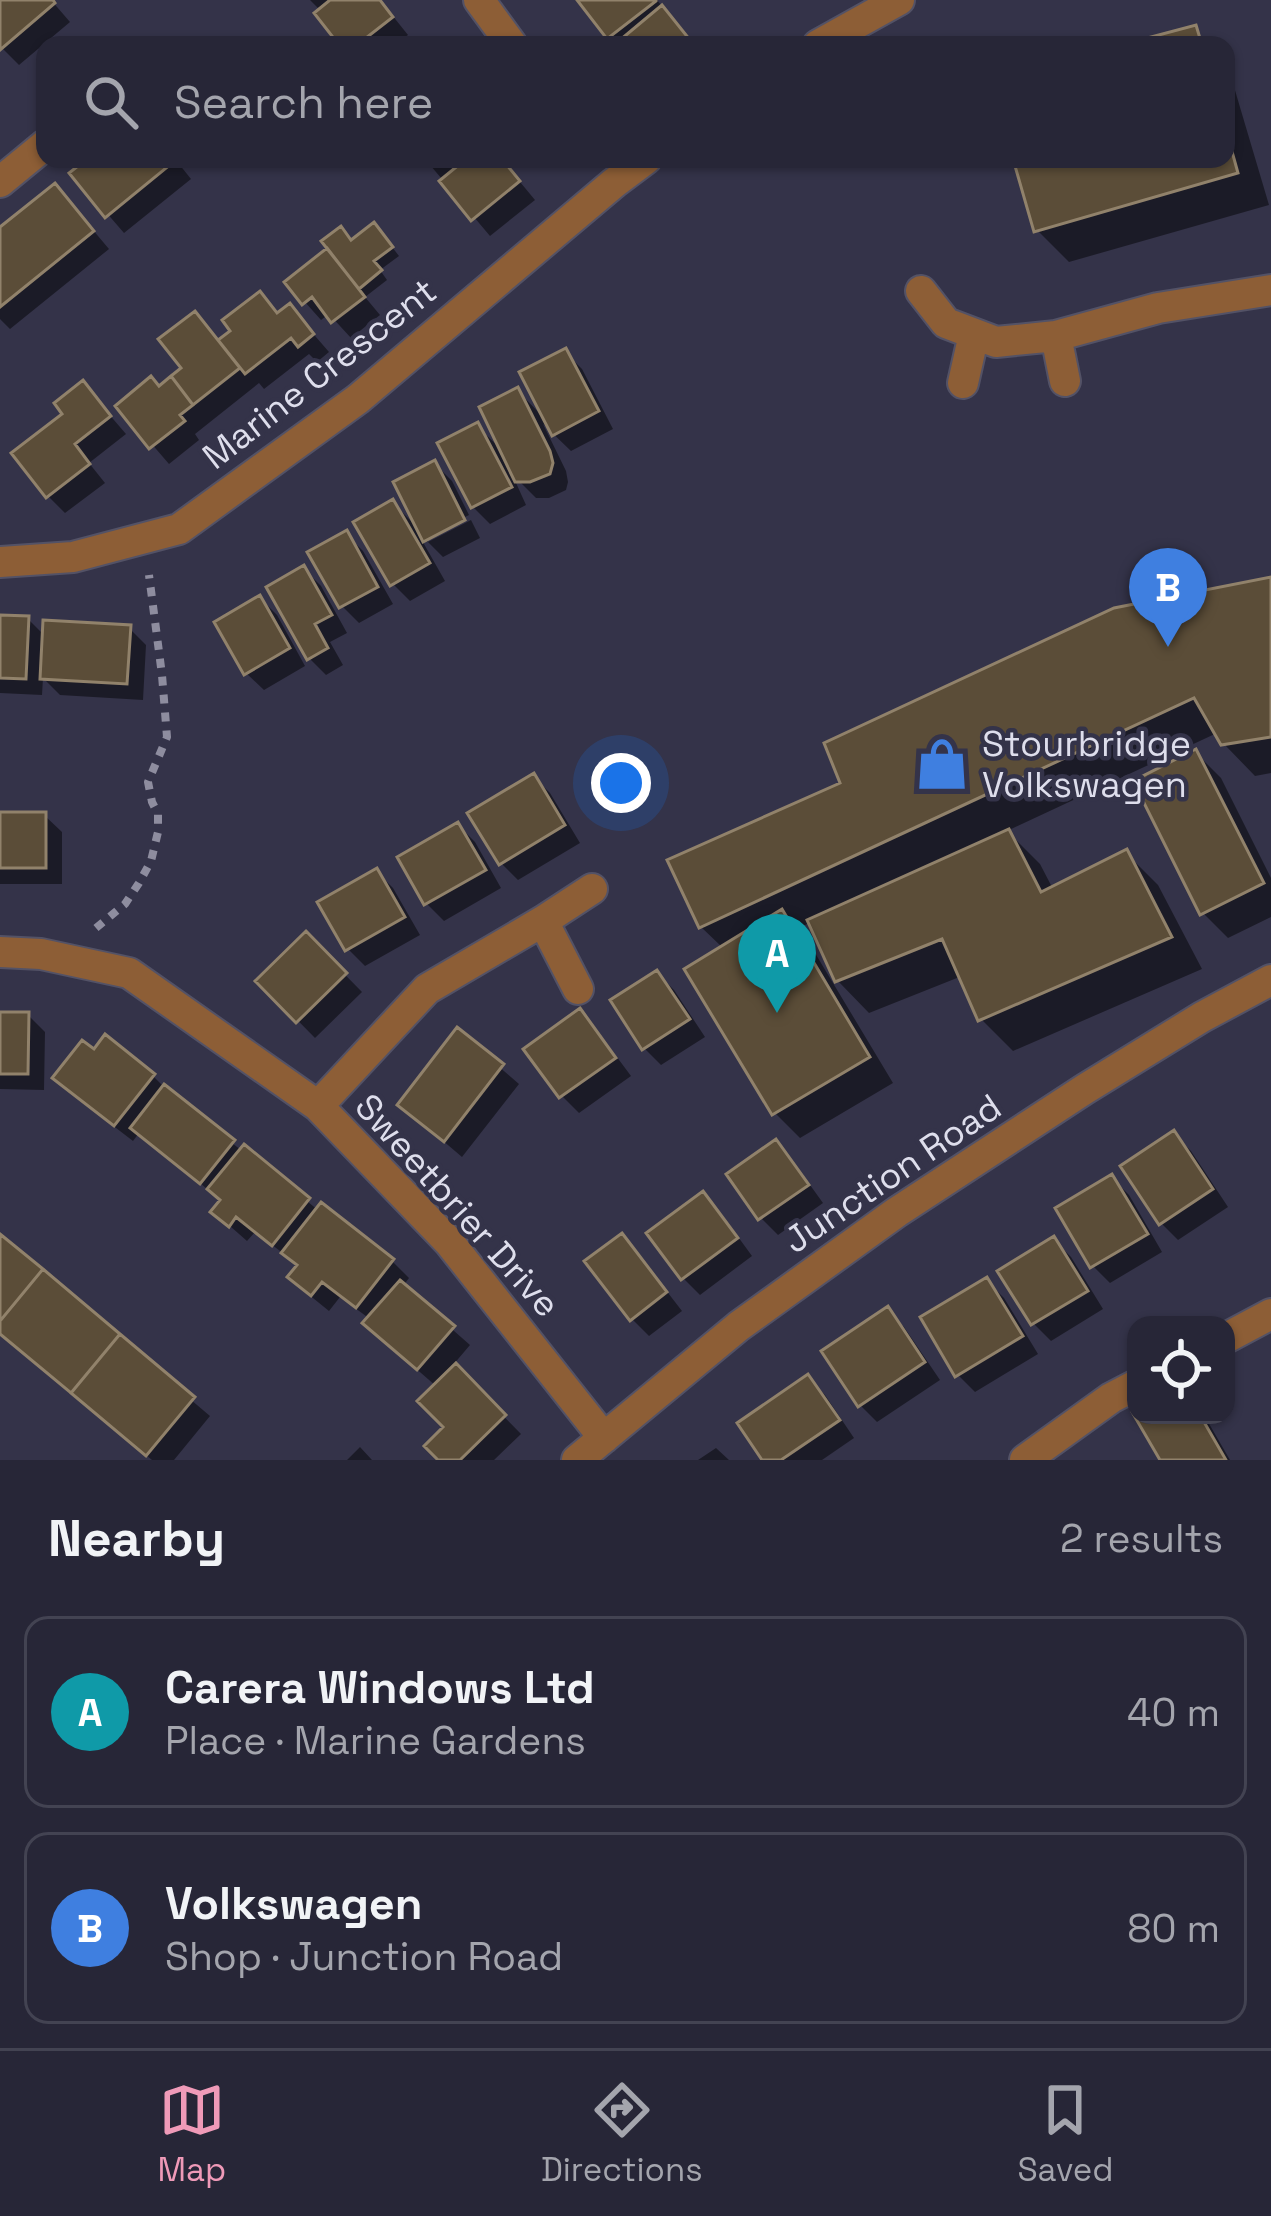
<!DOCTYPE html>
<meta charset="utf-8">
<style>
body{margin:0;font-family:"Space Grotesk",sans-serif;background:#333242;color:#f1f3f6}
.controls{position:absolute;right:36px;bottom:36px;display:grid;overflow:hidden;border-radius:24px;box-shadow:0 3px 9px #0004}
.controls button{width:108px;height:108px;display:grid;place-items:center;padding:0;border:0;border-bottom:3px solid #434352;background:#272637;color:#f1f3f6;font:60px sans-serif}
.you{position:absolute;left:621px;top:783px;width:42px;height:42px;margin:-30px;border:9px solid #fff;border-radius:50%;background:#1a73e8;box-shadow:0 0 0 18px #1a73e833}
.badge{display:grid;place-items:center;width:78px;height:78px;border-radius:50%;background:#ef9ab8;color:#fff;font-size:39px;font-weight:700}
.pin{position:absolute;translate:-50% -99px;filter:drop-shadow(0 3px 6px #0008)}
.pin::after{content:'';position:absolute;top:63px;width:42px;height:36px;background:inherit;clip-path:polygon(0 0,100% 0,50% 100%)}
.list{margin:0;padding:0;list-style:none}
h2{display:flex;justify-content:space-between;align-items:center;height:156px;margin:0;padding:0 48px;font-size:51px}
h2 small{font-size:39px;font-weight:400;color:#a4a5ad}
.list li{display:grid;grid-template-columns:78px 1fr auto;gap:36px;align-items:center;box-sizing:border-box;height:192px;margin:0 24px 24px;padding:0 24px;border:3px solid #434352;border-radius:24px}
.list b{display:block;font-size:45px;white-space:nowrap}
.list p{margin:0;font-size:39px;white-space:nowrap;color:#a4a5ad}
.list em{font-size:39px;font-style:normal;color:#a4a5ad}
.icon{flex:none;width:66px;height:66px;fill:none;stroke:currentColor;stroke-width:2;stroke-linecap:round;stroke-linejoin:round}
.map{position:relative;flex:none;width:1271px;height:1460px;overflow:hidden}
.search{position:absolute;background:#272637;box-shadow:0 3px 9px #0004;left:36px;right:36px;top:36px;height:132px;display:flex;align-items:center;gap:30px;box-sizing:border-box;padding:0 42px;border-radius:24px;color:#a4a5ad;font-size:45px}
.sheet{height:588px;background:#272637}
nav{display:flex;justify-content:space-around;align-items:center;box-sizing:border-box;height:168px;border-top:3px solid #434352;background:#272637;font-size:33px;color:#a4a5ad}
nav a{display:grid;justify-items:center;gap:6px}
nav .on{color:#ef9ab8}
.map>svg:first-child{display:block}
</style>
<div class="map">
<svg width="1271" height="1460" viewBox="0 0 1271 1460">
<rect width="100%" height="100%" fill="#343349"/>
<!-- shadow -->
<path fill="#0007" d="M 0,0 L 51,0 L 70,22 L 19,65 L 0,46 Z
M 310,0 L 380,0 L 408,35 L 398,42 L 401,45 L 343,45 L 321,11 Z
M 581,0 L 657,0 L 694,45 L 617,45 Z
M 1226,60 L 1269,205 L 1069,262 L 1037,230 L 1016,159 L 1226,159 Z
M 91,159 L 175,159 L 191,179 L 124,233 L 73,174 Z
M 425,159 L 501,159 L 535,200 L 490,236 Z
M 71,204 L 109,249 L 10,329 L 0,319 L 0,231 Z
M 382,234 L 399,256 L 380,270 L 387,280 L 365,297 L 380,315 L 351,338 L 329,314 L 321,320 L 288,283 L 352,243 Z
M 290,307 L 329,352 L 317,362 L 309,354 L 264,389 L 259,383 L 195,434 L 199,440 L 169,464 L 119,406 L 160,389 L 185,369 L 195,315 L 220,342 L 279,316 Z
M 565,352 L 582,369 L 613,429 L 571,451 L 543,424 L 566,471 L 568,482 L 566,490 L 549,498 L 536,498 L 512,474 L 526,505 L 490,524 L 473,507 L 477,426 L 503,451 L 518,391 L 544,418 Z
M 83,384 L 126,434 L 89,463 L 105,483 L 65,513 L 48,496 L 66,414 Z
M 435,464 L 452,481 L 469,515 L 428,536 L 428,542 L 420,537 L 445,581 L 410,601 L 393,584 L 393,503 L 419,529 Z
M 471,520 L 480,538 L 443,557 L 428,542 Z
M 346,534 L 363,551 L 393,604 L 359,623 L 342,606 Z
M 304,569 L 321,586 L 347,633 L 330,642 L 343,665 L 326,675 L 309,658 Z
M 1271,580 L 1271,773 L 1255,776 L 1223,743 L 1217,733 L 1007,831 L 1040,864 L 1053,889 L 1126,853 L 1158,885 L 1202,969 L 1013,1051 L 981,1019 L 962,976 L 869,1013 L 837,980 L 811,922 L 797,929 L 806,938 L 893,1083 L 800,1138 L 775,1113 L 723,948 L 701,927 L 844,784 Z
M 260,598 L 277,615 L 305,666 L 264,690 L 246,673 Z
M 0,618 L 28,619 L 45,636 L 129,628 L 146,645 L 143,700 L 60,695 L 43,678 L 42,695 L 0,693 Z
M 1196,753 L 1221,778 L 1271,878 L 1271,917 L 1228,938 L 1203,913 Z
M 533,776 L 550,793 L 580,843 L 518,880 L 501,863 Z
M 0,815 L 44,815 L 62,832 L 62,884 L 0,884 Z
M 458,825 L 475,842 L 501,888 L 444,921 L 427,904 L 401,858 Z
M 376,871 L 393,888 L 420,935 L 365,966 L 348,949 L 322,903 Z
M 306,935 L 362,992 L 315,1038 L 259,981 Z
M 657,973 L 674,990 L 705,1037 L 661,1065 L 644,1048 Z
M 579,1012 L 596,1029 L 631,1076 L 579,1113 L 562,1096 L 527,1049 Z
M 0,1015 L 28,1015 L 45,1032 L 44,1090 L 0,1089 Z
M 458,1031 L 519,1084 L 462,1157 L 401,1105 Z
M 153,1076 L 169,1092 L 242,1151 L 244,1149 L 319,1211 L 322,1206 L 392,1261 L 409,1278 L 403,1286 L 470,1345 L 453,1365 L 521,1434 L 494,1460 L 442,1460 L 447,1427 L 436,1386 L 383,1340 L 370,1319 L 340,1297 L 329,1311 L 308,1294 L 291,1277 L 299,1267 L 292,1260 L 255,1232 L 247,1241 L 214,1212 L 223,1202 L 139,1133 L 133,1141 L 73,1095 L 56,1078 Z
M 1174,1134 L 1191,1151 L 1228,1207 L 1178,1240 L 1161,1223 Z
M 775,1143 L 792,1160 L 823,1203 L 778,1235 L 761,1218 L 730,1175 Z
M 1112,1178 L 1129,1195 L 1162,1252 L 1110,1283 L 1093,1266 Z
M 703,1195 L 720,1212 L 752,1256 L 700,1295 L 683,1278 Z
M 621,1237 L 638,1254 L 682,1311 L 649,1336 L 632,1319 Z
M 0,1238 L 210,1416 L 174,1460 L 152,1460 L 0,1333 Z
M 1054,1240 L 1071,1257 L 1103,1309 L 1051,1341 L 1034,1324 L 1002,1272 Z
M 987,1281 L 1004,1298 L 1038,1354 L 975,1392 L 958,1375 Z
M 887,1310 L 904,1327 L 940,1380 L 877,1422 L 860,1405 Z
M 808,1378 L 825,1395 L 854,1438 L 822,1460 L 766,1460 Z
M 1137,1415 L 1204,1415 L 1230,1460 L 1164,1460 Z
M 360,1447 L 372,1460 L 347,1460 Z
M 716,1448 L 729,1460 L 698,1460 Z"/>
<!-- building -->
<path fill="#5b4d38" stroke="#91826b" stroke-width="3" d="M 0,0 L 53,0 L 55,3 L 0,50 Z
M 330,0 L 380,0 L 393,17 L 357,45 L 339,45 L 314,13 Z
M 577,0 L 656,0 L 656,1 L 607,39 Z
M 662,5 L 694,45 L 614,45 Z
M 1196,25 L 1202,45 L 1121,45 Z
M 1226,130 L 1238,173 L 1034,232 L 1013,159 L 1226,159 Z
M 87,159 L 175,159 L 176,160 L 105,218 L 69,173 Z
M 466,159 L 502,159 L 520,181 L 471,221 L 439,181 Z
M 55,183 L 94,231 L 0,307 L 0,227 Z
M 374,222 L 393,247 L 374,261 L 382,270 L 359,289 L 321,241 L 341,226 L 351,240 Z
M 327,248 L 365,297 L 331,323 L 312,297 L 302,305 L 284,282 Z
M 260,291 L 277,313 L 290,303 L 314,334 L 298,347 L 291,338 L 245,374 L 218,340 L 230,331 L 222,320 Z
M 195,311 L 240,368 L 193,405 L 171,376 L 181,368 L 158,339 Z
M 566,348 L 599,411 L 552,436 L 519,372 Z
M 151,376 L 159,386 L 171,376 L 193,405 L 180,415 L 185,421 L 149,449 L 115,406 Z
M 83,380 L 111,416 L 75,444 L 90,464 L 46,498 L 11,453 L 62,414 L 54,403 Z
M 518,387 L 550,451 L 553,463 L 550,474 L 530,482 L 515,482 L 479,407 Z
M 478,422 L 512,487 L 471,508 L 437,443 Z
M 435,460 L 465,520 L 423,542 L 393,482 Z
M 393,499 L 430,563 L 390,586 L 353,522 Z
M 347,530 L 378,587 L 339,608 L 307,552 Z
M 304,565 L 332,615 L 315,624 L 328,648 L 307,660 L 266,587 Z
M 1271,577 L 1271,737 L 1221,745 L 1194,698 L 699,928 L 667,860 L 840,783 L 824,743 L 1114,608 Z
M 260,595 L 290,648 L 244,675 L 214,622 Z
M 0,615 L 29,616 L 26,679 L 0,678 Z
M 43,620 L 131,625 L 127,684 L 40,679 Z
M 1196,749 L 1264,883 L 1200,915 L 1133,781 Z
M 534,773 L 565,825 L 499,865 L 467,813 Z
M 0,812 L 46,812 L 46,868 L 0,868 Z
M 458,822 L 486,870 L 424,905 L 397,857 Z
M 1009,829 L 1041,892 L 1127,849 L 1172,937 L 978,1021 L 942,939 L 835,982 L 807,920 Z
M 377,868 L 405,917 L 345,951 L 317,902 Z
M 782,909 L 870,1057 L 772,1115 L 684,969 Z
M 306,931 L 347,973 L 296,1023 L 255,981 Z
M 657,970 L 690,1019 L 642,1050 L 610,1000 Z
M 580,1008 L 616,1058 L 559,1098 L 523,1049 Z
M 0,1012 L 29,1012 L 28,1074 L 0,1074 Z
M 457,1027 L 504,1064 L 444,1142 L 397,1105 Z
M 105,1034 L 155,1074 L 114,1126 L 52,1078 L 82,1040 L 94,1049 Z
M 164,1084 L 235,1140 L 200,1184 L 130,1128 Z
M 1174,1130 L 1213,1189 L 1159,1225 L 1120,1166 Z
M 776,1139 L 809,1185 L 758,1220 L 726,1174 Z
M 244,1144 L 310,1198 L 272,1246 L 236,1217 L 229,1227 L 210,1212 L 220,1200 L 207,1189 Z
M 1112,1174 L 1148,1234 L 1090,1268 L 1055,1208 Z
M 703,1191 L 738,1238 L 681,1280 L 646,1233 Z
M 321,1202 L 394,1259 L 356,1308 L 322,1282 L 311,1296 L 287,1277 L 297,1265 L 281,1253 Z
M 622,1233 L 667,1292 L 630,1321 L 584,1261 Z
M 0,1234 L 43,1269 L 0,1321 Z
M 1054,1236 L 1088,1291 L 1031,1325 L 997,1271 Z
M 43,1269 L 120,1334 L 71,1393 L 0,1334 L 0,1321 Z
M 987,1277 L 1023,1336 L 955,1377 L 920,1317 Z
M 400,1280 L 455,1326 L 417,1370 L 362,1323 Z
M 888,1306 L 925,1362 L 858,1407 L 821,1351 Z
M 120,1334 L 195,1397 L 146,1456 L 71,1393 Z
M 456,1363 L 506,1415 L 460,1460 L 438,1460 L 424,1446 L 443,1427 L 417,1401 Z
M 808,1374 L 840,1420 L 781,1460 L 762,1460 L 737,1423 Z
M 1136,1410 L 1136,1415 L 1200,1415 L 1226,1460 L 1160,1460 L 1132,1412 Z"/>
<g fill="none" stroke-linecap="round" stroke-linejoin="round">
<!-- minor casing -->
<g stroke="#535266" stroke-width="34">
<path id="minor" d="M 479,0 L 512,45
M 818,45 L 899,0
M 0,182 L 45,145
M 921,291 L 946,323 L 996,342 L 1056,336 L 1158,308 L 1271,290
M 1056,336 L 1065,381
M 963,383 L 974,334
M 0,562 L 73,557 L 179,529 L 358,399 L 614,183 L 646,159
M 543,921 L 578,989
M 0,952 L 41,954 L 129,973 L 318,1106 L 449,1242 L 604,1438
M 318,1106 L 427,989 L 543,921 L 592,889
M 1226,1338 L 1271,1314
M 577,1460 L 739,1326 L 897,1212 L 1085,1089 L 1202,1017 L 1271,980
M 1025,1460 L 1111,1398 L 1136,1385"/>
</g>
<!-- path -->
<path stroke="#8e8d9f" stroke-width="8" stroke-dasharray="9 9" stroke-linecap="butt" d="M 96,928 L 125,904 L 139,883 L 151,861 L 158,832 L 158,814 L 152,802 L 148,782 L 167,737 L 162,675 L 149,575"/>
<!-- minor -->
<use href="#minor" stroke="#8d5e36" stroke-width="30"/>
</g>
<!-- icons -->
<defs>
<g id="shop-bare" transform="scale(4.14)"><path d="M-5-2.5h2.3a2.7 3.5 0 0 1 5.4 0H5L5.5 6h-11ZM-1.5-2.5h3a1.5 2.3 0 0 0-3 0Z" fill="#3f7fe0" stroke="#343349" stroke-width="2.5" paint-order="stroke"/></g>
</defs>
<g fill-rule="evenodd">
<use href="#shop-bare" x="942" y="764"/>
</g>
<g text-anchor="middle" stroke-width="9" stroke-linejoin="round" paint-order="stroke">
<!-- street labels -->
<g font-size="36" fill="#dedeec" stroke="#343349">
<text transform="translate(319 373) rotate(-38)" y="13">Marine Crescent</text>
<text transform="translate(892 1173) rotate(-34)" y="13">Junction Road</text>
<text transform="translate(458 1205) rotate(48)" y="13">Sweetbrier Drive</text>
</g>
<!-- poi labels -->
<g font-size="36" fill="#dedeec" stroke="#343349" text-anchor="start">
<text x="982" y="756">Stourbridge<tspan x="982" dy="41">Volkswagen</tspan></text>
</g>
</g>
</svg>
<div class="controls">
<button><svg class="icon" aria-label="locate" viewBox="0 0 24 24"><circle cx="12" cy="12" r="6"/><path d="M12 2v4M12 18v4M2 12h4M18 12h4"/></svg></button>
</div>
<div class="you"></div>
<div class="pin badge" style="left:777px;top:1013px;background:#0f9aa8">A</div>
<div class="pin badge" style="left:1168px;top:647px;background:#3f7fe0">B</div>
<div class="search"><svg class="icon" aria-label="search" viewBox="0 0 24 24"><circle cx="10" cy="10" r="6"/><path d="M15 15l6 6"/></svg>Search here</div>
</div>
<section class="sheet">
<h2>Nearby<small>2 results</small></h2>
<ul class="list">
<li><span class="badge" style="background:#0f9aa8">A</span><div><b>Carera Windows Ltd</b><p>Place · Marine Gardens</p></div><em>40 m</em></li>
<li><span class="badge" style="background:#3f7fe0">B</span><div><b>Volkswagen</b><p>Shop · Junction Road</p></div><em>80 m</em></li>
</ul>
</section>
<nav>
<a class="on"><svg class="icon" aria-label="map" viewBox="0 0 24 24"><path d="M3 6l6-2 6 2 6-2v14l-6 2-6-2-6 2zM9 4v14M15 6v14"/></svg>Map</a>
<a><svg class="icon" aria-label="directions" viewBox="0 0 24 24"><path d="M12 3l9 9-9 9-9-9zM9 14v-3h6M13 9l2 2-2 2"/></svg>Directions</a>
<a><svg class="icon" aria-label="saved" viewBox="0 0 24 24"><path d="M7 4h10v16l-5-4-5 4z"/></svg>Saved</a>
</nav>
